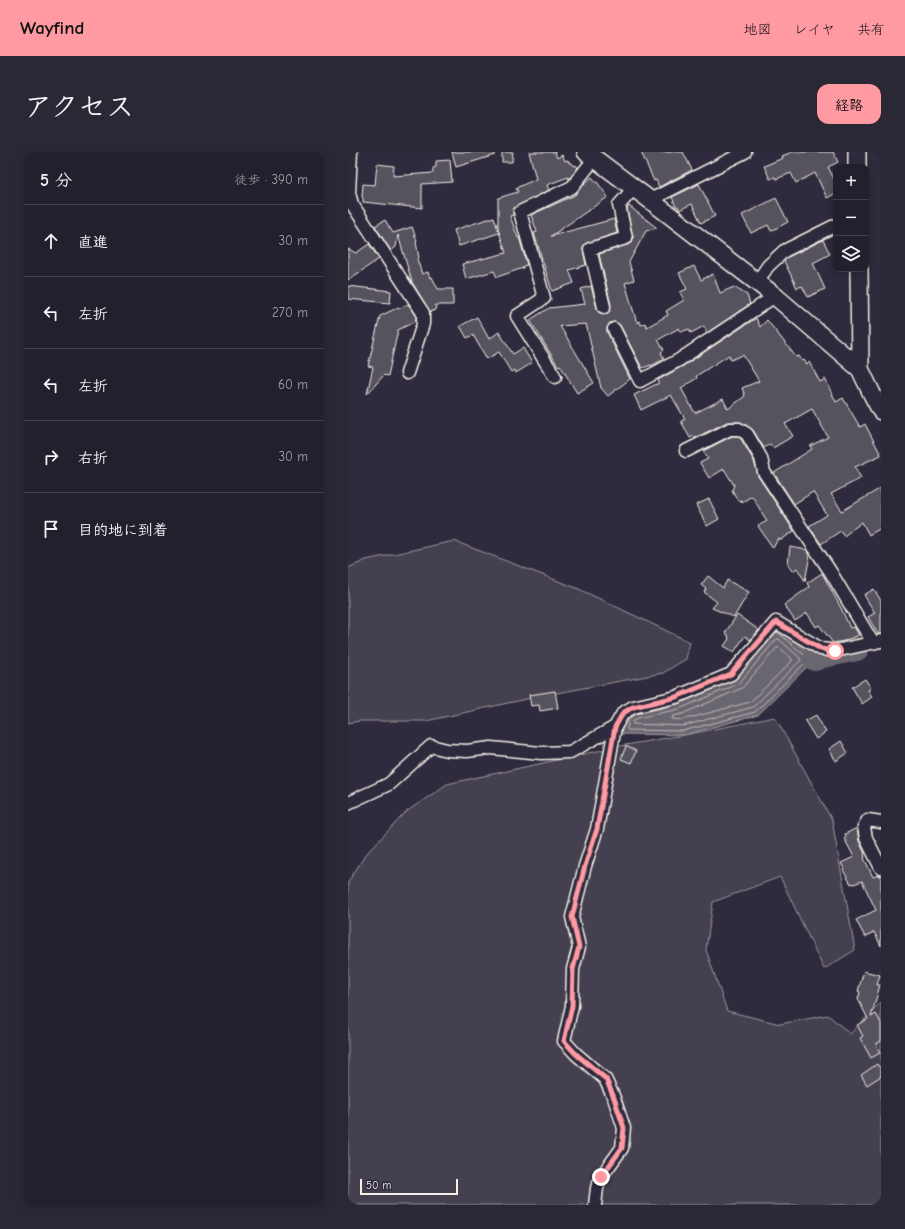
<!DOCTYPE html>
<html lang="ja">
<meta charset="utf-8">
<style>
body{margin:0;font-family:"Comic Neue","Klee One",sans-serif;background:#2b2836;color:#f1f3f6}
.controls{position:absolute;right:12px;top:12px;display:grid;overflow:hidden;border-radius:8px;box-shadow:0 2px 10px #0003}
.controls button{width:36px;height:36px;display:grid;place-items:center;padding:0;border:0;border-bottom:1px solid #403e4a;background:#23202e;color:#f1f3f6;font:20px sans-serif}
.scale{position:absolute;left:12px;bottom:10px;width:98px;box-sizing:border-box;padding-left:4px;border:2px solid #f4f1e8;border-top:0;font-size:11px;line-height:14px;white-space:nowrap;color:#f4f1e8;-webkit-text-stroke:3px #2f2a3d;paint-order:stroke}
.stop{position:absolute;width:12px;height:12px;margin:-9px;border:3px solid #ff9aa2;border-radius:50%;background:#fff}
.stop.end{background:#ff9aa2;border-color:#fff;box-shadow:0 1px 4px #0008}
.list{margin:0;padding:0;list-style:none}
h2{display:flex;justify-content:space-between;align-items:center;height:52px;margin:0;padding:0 16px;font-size:17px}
h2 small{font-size:13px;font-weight:400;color:#a3a3aa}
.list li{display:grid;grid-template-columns:26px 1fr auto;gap:12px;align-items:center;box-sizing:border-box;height:72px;padding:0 16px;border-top:1px solid #403e4a}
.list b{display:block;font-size:15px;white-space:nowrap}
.list em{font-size:13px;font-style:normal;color:#a3a3aa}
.icon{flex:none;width:22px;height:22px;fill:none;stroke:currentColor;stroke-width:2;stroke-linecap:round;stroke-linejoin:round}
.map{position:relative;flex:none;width:533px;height:1053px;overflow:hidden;border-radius:12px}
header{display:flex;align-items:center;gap:24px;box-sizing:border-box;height:56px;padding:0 20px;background:#ff9aa2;color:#111}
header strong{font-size:19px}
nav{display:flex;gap:22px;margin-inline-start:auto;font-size:14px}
.intro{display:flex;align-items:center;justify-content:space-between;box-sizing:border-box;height:96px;padding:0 24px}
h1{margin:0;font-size:28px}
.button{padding:10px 18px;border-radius:12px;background:#ff9aa2;color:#111;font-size:14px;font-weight:700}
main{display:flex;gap:24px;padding:0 24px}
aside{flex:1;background:#23202e;border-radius:12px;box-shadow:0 2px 10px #0003}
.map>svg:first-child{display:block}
</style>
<header>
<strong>Wayfind</strong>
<nav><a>地図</a><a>レイヤ</a><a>共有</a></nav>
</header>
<div class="intro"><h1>アクセス</h1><a class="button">経路</a></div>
<main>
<aside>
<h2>5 分<small>徒歩 · 390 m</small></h2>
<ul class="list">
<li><svg class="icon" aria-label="ahead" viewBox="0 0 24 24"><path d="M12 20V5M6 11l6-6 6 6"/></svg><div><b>直進</b></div><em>30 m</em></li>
<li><svg class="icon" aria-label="left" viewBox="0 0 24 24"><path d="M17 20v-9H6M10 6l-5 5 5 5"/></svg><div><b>左折</b></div><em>270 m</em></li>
<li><svg class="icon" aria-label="left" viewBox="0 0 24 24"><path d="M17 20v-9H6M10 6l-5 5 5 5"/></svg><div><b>左折</b></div><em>60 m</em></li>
<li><svg class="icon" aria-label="right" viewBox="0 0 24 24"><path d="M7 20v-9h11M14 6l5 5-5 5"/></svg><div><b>右折</b></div><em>30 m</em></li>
<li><svg class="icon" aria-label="arrive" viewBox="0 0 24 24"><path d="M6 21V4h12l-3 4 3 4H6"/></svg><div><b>目的地に到着</b></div></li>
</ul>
</aside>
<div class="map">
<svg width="533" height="1053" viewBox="0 0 533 1053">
<rect width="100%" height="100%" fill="#2f2a3d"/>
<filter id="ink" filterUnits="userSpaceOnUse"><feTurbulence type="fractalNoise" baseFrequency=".025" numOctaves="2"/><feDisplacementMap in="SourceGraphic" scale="8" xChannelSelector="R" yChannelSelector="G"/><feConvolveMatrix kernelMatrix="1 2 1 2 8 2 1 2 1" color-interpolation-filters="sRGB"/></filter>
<g filter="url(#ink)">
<!-- green -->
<path fill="#454050" stroke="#9c989c" d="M 106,389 L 231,437 L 342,490 L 338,507 L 315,521 L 183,546 L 78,569 L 12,569 L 0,571 L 0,416 L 18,408 Z
M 427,565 L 484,668 L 507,798 L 476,817 L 432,725 L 365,750 L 358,798 L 379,859 L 432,872 L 480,863 L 502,882 L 533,850 L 533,1053 L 0,1053 L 0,730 L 18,702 L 58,660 L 99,632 L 277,593 L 336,583 Z"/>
<!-- water -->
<path fill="#6a6670" stroke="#a19ea0" d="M 429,473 L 467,507 L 410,563 L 336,583 L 273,582 L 277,563 L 385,524 Z"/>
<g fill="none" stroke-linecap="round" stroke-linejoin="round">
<!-- shore -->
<path stroke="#bdb9b8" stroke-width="1" d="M 429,487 L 431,487 L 452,506 L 453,508 L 405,555 L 335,574 L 285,572 L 285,569 L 290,566 L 331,557 L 390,532 Z
M 429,496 L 432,496 L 444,507 L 444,509 L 402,550 L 334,568 L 324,567 L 325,564 L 334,562 L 394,536 Z
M 330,552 L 289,562 L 281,566 L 279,577 L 280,578 L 335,579 L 407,560 L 460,508 L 460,506 L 429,480"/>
<!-- river -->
<path stroke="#6a6670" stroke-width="24" d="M 467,507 L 475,504 L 509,497"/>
</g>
<!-- building -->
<path fill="#56525f" stroke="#f4f1e8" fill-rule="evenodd" d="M 104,0 L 147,0 L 147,3 L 108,15 Z
M 154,0 L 165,0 L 164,10 L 154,10 Z
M 181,0 L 207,0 L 209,6 L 214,3 L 217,9 L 220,8 L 221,11 L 223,10 L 225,13 L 229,14 L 230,16 L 221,27 L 220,25 L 199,33 L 201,38 L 166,56 L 165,63 L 162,64 L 170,86 L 171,85 L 179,113 L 175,114 L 175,116 L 149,125 L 146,119 L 118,127 L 114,112 L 158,101 L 150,77 L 150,46 L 170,40 L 168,36 L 188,27 Z
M 293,0 L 335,0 L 344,18 L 311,35 L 308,28 L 306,29 Z
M 444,0 L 485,0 L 490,10 L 480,15 L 488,31 L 488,41 L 479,46 L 467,21 L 448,31 L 443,21 L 428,27 L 427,25 L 422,27 L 416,14 L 435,6 L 434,4 Z
M 102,8 L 104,30 L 74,32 L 74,56 L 15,50 L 15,46 L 14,45 L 15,32 L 27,33 L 29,12 L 46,14 L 45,24 L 85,21 L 85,16 L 88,15 L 88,9 Z
M 244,25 L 248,30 L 249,30 L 260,45 L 203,84 L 266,67 L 269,81 L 237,92 L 235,98 L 238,113 L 221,118 L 226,131 L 204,139 L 186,81 L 189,80 L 183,63 L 227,43 L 236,32 Z
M 351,32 L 367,64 L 353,71 L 344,52 L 331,58 L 330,54 L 328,55 L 324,45 Z
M 428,46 L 440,70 L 423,79 L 420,73 L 403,81 L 394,63 Z
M 281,54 L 309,76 L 298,79 L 281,110 L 286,128 L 277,131 L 289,171 L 291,169 L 293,173 L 297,171 L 299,175 L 320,163 L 318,159 L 336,148 L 332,140 L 339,137 L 331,121 L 346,114 L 353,128 L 365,122 L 372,141 L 386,135 L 399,143 L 402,152 L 359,181 L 356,174 L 343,181 L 341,177 L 333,180 L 331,176 L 310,188 L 316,198 L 313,200 L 316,207 L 303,214 L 303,213 L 294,216 L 272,173 L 267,170 L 262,171 L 259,176 L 259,180 L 282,227 L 260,244 L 253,236 L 238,172 L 212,174 L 246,231 L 229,241 L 212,213 L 210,214 L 182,168 L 201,156 L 237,152 L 233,137 L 243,134 L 250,160 L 257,162 L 261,160 L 263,153 L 251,102 L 284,91 L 285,85 L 279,57 Z
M 146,65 L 151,81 L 111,94 L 106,78 Z
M 37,68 L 45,81 L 64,75 L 69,89 L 68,90 L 71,106 L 69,107 L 74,122 L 80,120 L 82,126 L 84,125 L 90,137 L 105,137 L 105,153 L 87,153 L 88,158 L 82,160 L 64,130 L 50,83 L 48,95 L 43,99 L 27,74 Z
M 475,88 L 482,102 L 465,111 L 477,137 L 460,145 L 454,134 L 449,136 L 436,109 L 440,105 Z
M 21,92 L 31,107 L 0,128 L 0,97 L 8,101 Z
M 0,134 L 43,139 L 42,151 L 0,147 Z
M 60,152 L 68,163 L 68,169 L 50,178 L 40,224 L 36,223 L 19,242 L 25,215 L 20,214 L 32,164 L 49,156 L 50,157 Z
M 129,165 L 141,187 L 151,180 L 165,202 L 175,196 L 184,211 L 168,221 L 167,218 L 163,220 L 151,200 L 139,207 L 125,183 L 119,186 L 112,174 Z
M 408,166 L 412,175 L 419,168 L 448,205 L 451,204 L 454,209 L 456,208 L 459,212 L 461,210 L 472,230 L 477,227 L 488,250 L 495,246 L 512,275 L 517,272 L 533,303 L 507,315 L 513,326 L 483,342 L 494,359 L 533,336 L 533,376 L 521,383 L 514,370 L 496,384 L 493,379 L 491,380 L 473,392 L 461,374 L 479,363 L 465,340 L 446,352 L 426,321 L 464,297 L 462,294 L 480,285 L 464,257 L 437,272 L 445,284 L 425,296 L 422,292 L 416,296 L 405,278 L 395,271 L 391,270 L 379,270 L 347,286 L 346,284 L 342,286 L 333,269 L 337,267 L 323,243 L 293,258 L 286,243 L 311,231 L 310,228 L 335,214 ZM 381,203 L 383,208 L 395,203 L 411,229 L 394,236 L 397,244 L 380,257 L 375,247 L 347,261 L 333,236 L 349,226 L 348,224 Z
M 384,284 L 389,284 L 393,287 L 406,309 L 410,324 L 446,379 L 433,388 L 430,387 L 425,396 L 410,374 L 419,369 L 404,344 L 394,350 L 393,348 L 390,349 L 384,338 L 386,333 L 376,317 L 361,326 L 352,311 L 360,307 L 355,299 Z
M 361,347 L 371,367 L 359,374 L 348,353 Z
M 442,395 L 459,398 L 462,403 L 457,429 L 449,416 L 445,419 L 440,412 Z
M 474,421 L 493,456 L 502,476 L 506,475 L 511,483 L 496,489 L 485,491 L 471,473 L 468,475 L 459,461 L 447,469 L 436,453 L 461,435 L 459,431 Z
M 360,424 L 375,436 L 379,428 L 401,440 L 386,465 L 364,456 L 369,450 L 356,440 L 358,437 L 353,433 Z
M 526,437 L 533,449 L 533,482 L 530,482 L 520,465 L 527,461 L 516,443 Z
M 389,463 L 411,478 L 402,488 L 397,484 L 386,500 L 376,494 L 381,487 L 380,486 L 381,484 L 377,481 Z
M 517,527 L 523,536 L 520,538 L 524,545 L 514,552 L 504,535 Z
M 207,539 L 210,556 L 192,559 L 191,553 L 183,554 L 181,543 Z
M 468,563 L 478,580 L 468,587 L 457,569 Z
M 493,589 L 500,601 L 488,609 L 481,597 Z
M 278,594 L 288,599 L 283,611 L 273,607 Z
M 509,676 L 511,689 L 517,702 L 516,702 L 517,705 L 516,706 L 525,725 L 530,723 L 533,723 L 533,794 L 526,780 L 517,785 L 508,768 L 528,758 L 514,729 L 506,732 L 505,731 L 503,732 L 495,718 L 497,718 L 493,711 L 506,705 L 496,686 L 498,685 L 497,682 Z
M 516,819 L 532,823 L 529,833 L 532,833 L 523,865 L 528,862 L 533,871 L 533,889 L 528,892 L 532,901 L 523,906 L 512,886 L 515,884 L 509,873 L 520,867 L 510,847 L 512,840 L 510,839 Z
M 529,912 L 533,918 L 533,924 L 519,933 L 513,923 Z"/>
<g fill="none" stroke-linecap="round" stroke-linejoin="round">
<!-- street casing -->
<g stroke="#f4f1e8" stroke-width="15">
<path id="street" d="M 3,0 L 1,41 L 4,52 L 75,161 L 75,172 L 59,221
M 302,48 L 397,0
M 409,130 L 420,114 L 436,99 L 488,73
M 256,155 L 242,97 L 278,86 L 271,53 L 286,36
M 266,177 L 292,229 L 331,208 L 427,144
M 207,225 L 169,164 L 196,146 L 172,60 L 224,35 L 247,6
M 338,299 L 382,277 L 391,277 L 399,282 L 413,306 L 416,320 L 482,419 L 525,491
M 0,651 L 41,632 L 83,594 L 99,598 L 119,599 L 143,596 L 193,601 L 222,600 L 267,575
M 533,670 L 520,668 L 516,675 L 518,686 L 533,716
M 247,1053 L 249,1036 L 253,1025 L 274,996 L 276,976 L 266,946 L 257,927 L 228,902 L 216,889 L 224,854 L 225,817 L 231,795 L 224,765 L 237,714 L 249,677 L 267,575 L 275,561 L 285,555 L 328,545 L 383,522 L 428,470 L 473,497 L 487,499 L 533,489"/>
</g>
<!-- secondary casing -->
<g stroke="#f4f1e8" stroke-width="20">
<path id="secondary" d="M 238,0 L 302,48 L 427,144 L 512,217
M 509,0 L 509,15
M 511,117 L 512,217 L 524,242 L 533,259"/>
</g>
<!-- street -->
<use href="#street" stroke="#2f2a3d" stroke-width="12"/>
<!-- secondary -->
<use href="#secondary" stroke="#2f2a3d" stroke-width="17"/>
</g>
</g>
<g fill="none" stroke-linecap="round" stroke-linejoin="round" filter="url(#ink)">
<!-- route -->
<path stroke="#ff9aa2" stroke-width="5" d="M 253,1025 L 274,996 L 276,976 L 266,946 L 258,927 L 228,902 L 216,889 L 224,854 L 225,817 L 231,795 L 224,765 L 237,714 L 249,677 L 267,575 L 275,561 L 285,555 L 328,545 L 383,522 L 428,470 L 473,497 L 487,499"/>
</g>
</svg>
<div class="controls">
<button>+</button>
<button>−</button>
<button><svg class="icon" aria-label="layers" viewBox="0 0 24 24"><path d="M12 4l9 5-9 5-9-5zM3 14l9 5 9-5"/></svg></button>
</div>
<div class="scale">50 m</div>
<div class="stop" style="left:487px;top:499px"></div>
<div class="stop end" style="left:253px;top:1025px"></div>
</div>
</main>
